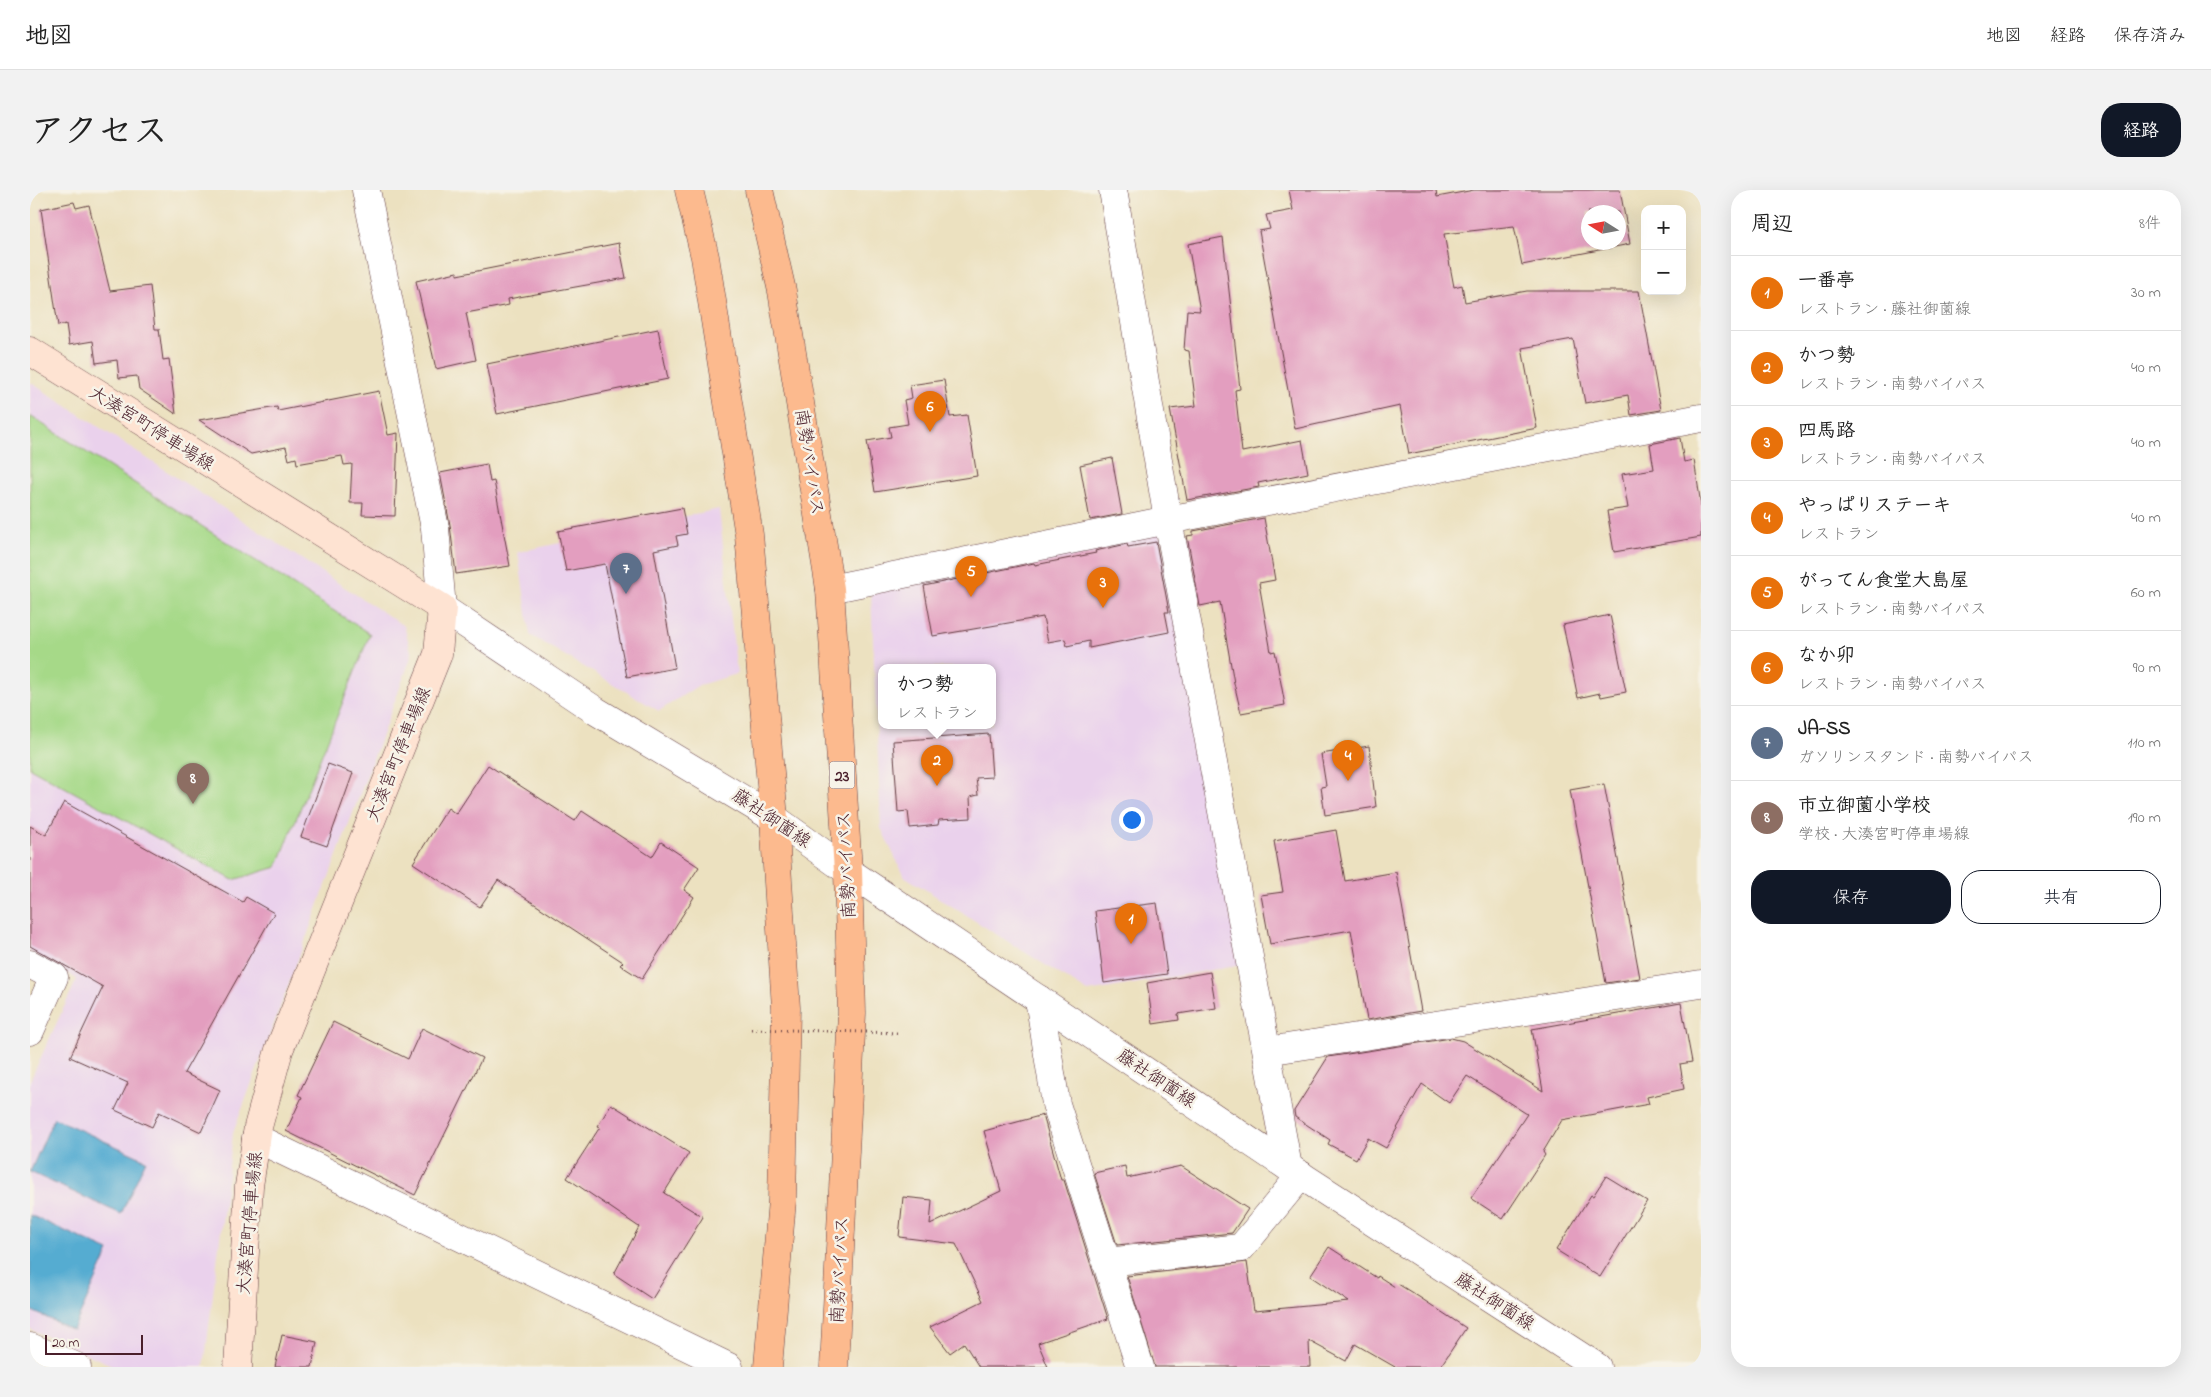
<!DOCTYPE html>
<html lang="ja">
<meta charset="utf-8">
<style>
body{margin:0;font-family:"Indie Flower","Klee One",sans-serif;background:#f2f2f2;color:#222}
.controls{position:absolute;right:15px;top:15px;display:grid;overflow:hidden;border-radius:10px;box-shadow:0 5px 20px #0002}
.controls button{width:45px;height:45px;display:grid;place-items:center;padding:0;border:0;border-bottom:1px solid #e0e0e0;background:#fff;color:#222;font:25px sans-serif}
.compass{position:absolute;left:1551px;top:15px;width:45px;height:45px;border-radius:50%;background:#fff;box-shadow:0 5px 20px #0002;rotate:281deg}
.scale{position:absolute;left:15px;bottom:12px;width:98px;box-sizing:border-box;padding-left:5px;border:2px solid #4a1f2b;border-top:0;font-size:14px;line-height:18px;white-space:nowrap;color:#4a1f2b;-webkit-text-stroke:4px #f7f3e8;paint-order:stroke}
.you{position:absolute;left:1101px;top:629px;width:18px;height:18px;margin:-12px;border:4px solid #fff;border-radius:50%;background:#1a73e8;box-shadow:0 0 0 8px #1a73e833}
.badge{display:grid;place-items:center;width:32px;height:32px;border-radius:50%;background:#111827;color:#fff;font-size:16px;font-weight:700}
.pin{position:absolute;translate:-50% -41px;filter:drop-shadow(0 1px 2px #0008)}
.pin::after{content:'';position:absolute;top:26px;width:18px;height:15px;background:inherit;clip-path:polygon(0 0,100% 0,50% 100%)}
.popup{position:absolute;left:848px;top:474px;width:118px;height:65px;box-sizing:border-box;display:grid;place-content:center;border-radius:10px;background:#fff;filter:drop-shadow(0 1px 4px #0005);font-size:16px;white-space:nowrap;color:#767676}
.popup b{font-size:19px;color:#222}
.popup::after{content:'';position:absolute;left:50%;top:100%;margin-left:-10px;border:10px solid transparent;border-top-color:#fff}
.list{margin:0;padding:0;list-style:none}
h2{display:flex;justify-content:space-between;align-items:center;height:65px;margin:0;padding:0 20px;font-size:21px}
h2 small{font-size:16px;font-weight:400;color:#767676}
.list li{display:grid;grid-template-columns:32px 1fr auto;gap:15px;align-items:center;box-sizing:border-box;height:75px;padding:0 20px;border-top:1px solid #e0e0e0}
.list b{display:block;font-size:19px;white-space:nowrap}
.list p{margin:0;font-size:16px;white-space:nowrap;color:#767676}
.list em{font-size:16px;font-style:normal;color:#767676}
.actions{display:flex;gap:10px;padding:15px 20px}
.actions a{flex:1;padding:11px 0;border:1px solid #111827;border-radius:20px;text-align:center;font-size:18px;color:#111827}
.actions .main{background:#111827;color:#fff}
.map{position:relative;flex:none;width:1671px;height:1177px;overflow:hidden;border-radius:20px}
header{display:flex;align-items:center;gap:30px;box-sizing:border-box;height:70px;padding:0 25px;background:#fff;border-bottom:1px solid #e0e0e0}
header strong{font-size:24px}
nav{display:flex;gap:28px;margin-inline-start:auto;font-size:18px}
.intro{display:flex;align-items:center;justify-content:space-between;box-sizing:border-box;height:120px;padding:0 30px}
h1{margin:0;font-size:35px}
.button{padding:12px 22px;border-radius:20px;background:#111827;color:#fff;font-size:18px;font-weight:700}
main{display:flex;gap:30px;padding:0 30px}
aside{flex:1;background:#fff;border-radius:20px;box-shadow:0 5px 20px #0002}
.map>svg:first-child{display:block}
</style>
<header>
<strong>地図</strong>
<nav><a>地図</a><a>経路</a><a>保存済み</a></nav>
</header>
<div class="intro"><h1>アクセス</h1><a class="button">経路</a></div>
<main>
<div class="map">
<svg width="1671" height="1177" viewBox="0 0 1671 1177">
<rect width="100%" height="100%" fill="#f7f3e8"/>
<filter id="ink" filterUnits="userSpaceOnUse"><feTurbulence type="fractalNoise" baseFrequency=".02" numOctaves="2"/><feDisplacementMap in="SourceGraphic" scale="10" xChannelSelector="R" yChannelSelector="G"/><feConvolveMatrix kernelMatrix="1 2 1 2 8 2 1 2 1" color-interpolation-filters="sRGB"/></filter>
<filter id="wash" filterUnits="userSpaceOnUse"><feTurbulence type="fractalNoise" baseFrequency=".0096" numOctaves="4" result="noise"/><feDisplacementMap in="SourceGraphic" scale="20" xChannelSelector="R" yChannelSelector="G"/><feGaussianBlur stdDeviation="1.12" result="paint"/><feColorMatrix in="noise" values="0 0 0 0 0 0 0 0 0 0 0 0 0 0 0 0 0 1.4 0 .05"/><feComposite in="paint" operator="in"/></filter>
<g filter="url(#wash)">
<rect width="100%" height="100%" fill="#ece1c0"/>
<!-- built -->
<path fill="#ead1ec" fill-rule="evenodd" d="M 0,192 L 374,436 L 382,465 L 203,943 L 174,1177 L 86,1177 L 0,1139 L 0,891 L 47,789 L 0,762 Z
M 689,319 L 707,484 L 669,495 L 629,521 L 500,445 L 488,362 Z
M 1130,341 L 1210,775 L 1058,802 L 874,686 L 851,638 L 841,403 ZM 852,477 L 962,477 L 962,535 L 852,535 Z"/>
<!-- green -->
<path fill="#a6d988" stroke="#787c5a" d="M 0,226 L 340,444 L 247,677 L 203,690 L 0,578 Z"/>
<!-- water -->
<path fill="#54acd1" stroke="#4f667e" d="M 24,928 L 116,970 L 91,1024 L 0,982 Z
M 0,1025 L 79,1061 L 43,1140 L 0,1120 Z"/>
<g id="blocks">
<!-- building -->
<path fill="#e39ebf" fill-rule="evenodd" d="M 1259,0 L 1406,0 L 1407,7 L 1444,0 L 1590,0 L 1600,54 L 1492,75 L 1484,36 L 1414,44 L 1424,97 L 1432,95 L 1435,112 L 1497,101 L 1609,101 L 1631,220 L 1601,225 L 1598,205 L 1555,213 L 1543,149 L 1492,158 L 1507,238 L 1379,264 L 1370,216 L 1265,239 L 1229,41 L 1240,39 L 1236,25 L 1263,20 ZM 1558,22 L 1588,22 L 1588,52 L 1558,52 Z
M 44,12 L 46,18 L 59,15 L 80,101 L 120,96 L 125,139 L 129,139 L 133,170 L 139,169 L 146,224 L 109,199 L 107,186 L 89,188 L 87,170 L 66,173 L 63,151 L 39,155 L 36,134 L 28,136 L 11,19 Z
M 1193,47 L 1210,199 L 1205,200 L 1212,262 L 1272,250 L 1278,283 L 1228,293 L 1229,297 L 1157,310 L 1140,219 L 1166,216 L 1159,161 L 1154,160 L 1157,120 L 1170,121 L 1158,54 Z
M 589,53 L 596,88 L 478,109 L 479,115 L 436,123 L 446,170 L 406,179 L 386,91 L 427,82 L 427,85 Z
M 628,139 L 638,189 L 467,224 L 457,174 Z
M 914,190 L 920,227 L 937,225 L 947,286 L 845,302 L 837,251 L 861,247 L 859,237 L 878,234 L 874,210 L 882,208 L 880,195 Z
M 349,201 L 358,245 L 368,243 L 365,326 L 332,325 L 333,313 L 320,313 L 322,274 L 314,275 L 312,266 L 267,274 L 266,268 L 259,270 L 256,257 L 221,264 L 169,230 L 247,217 L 248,221 Z
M 1650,248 L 1654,272 L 1664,270 L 1671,315 L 1671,347 L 1584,362 L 1577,321 L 1598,318 L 1592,284 L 1624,279 L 1620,254 Z
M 1082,268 L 1092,324 L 1060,330 L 1050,275 Z
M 457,274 L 460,292 L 464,291 L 480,376 L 426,384 L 420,335 L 410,283 Z
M 652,318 L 657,344 L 646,346 L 648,355 L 624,360 L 645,478 L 597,487 L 575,374 L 536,381 L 528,341 Z
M 1234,328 L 1245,390 L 1229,393 L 1241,462 L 1245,461 L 1255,515 L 1211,523 L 1204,493 L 1190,412 L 1170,416 L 1157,346 L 1163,345 L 1163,341 Z
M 1126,352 L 1139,422 L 1135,422 L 1139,442 L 1059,458 L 1059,451 L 1037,456 L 1035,449 L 1018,452 L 1013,427 L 903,446 L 894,396 L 1004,373 L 1005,375 L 1066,363 L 1065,361 L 1097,354 L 1098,357 Z
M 1580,425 L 1596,502 L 1571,507 L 1570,503 L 1548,508 L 1533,435 Z
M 959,544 L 962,587 L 946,588 L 948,605 L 940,607 L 941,628 L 909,630 L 908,635 L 880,638 L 878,621 L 868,622 L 863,551 Z
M 1339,556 L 1346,617 L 1295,625 L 1291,597 L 1296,596 L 1291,564 Z
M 298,574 L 323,583 L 297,656 L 271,647 Z
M 458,575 L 545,631 L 552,621 L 622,667 L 631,652 L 669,677 L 654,700 L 664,707 L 612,789 L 590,775 L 593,772 L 468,690 L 450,717 L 383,673 L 418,618 L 426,624 Z
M 1574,594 L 1610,788 L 1576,793 L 1540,600 Z
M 34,612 L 213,712 L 216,707 L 244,723 L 154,883 L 190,900 L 171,942 L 129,922 L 122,937 L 85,920 L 98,893 L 40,867 L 73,797 L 0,756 L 0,636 L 16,645 Z
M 1306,640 L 1315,691 L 1366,682 L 1391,821 L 1337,830 L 1321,740 L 1240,754 L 1231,705 L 1253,702 L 1244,651 Z
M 1127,713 L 1137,784 L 1074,793 L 1065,721 Z
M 1180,782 L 1186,818 L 1148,824 L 1149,830 L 1123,834 L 1117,793 Z
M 1651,813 L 1662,872 L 1650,874 L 1654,899 L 1617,907 L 1619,914 L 1532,930 L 1513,962 L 1515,965 L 1473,1029 L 1441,1008 L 1497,924 L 1437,886 L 1419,913 L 1392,894 L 1356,958 L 1338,948 L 1326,969 L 1298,954 L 1300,950 L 1265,927 L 1264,921 L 1298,867 L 1421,848 L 1433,851 L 1513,901 L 1502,839 Z
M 303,832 L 378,869 L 392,838 L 452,868 L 385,1005 L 256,941 L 272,907 L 268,905 Z
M 581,914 L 659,963 L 634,1003 L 673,1027 L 622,1109 L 584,1084 L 609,1037 L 537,988 L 570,937 L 568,936 Z
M 1013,925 L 1031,990 L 1034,990 L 1078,1129 L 1008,1153 L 1018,1177 L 949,1177 L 934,1153 L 920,1163 L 900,1137 L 953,1111 L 926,1054 L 869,1047 L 873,1007 L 902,1010 L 900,1035 L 971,1001 L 954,941 Z
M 1095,976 L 1097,988 L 1151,976 L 1218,1019 L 1202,1043 L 1087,1055 L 1064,983 Z
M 1576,986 L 1617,1011 L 1570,1087 L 1526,1060 L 1561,1005 L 1563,1006 Z
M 1299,1057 L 1347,1088 L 1348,1086 L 1365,1097 L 1368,1094 L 1389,1107 L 1436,1138 L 1410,1177 L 1365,1177 L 1325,1154 L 1316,1171 L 1279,1151 L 1280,1177 L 1125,1177 L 1097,1086 L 1217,1072 L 1224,1121 L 1319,1112 L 1280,1086 Z
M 252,1145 L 287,1152 L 282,1177 L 245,1177 Z"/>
</g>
</g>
<g filter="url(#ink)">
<use href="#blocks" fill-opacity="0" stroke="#623c41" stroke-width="1"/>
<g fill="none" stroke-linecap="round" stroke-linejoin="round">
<!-- minor casing -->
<g stroke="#623c41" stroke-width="29">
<path id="minor" d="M 336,0 L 405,338 L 412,418
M 1083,0 L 1138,330 L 1258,977
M 800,399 L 1138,330 L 1671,228
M 0,774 L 24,787 L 0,841
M 1009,809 L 1026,914 L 1110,1177
M 1237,861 L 1671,794
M 226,948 L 699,1177
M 1076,1072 L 1211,1058 L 1271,985
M 0,1157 L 47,1177"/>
</g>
<!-- tertiary casing -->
<g stroke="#623c41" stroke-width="29">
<path id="tertiary" d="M 412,418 L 566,521 L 744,628 L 818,681 L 1258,977 L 1567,1177"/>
</g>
<!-- secondary casing -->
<g stroke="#623c41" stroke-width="29">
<path id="secondary" d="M 0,161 L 412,418 L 408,464 L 249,860 L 228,937 L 219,996 L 208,1177"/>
</g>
<!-- trunk casing -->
<g stroke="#623c41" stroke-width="29">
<path id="trunk" d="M 659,0 L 675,67 L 719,345 L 744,628 L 756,818 L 752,1010 L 738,1177
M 729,0 L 752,101 L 800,399 L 818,681 L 822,823 L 804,1177"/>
</g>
<!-- minor -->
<use href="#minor" stroke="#fff" stroke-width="28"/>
<!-- tertiary -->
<use href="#tertiary" stroke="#fff" stroke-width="28"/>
<!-- secondary -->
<use href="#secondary" stroke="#fee3d2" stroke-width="28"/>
<!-- trunk -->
<use href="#trunk" stroke="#fcba8e" stroke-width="28"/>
<!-- path-bridge -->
<path stroke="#623c41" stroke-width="3" stroke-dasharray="1 4" stroke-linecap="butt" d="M 721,839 L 870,843"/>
</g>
</g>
<g text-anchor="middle" stroke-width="5" stroke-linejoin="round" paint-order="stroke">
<!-- shield labels -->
<rect fill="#f7f3e8" stroke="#7e5f64" stroke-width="1" x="799.5" y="571.5" width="25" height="27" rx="4"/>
<g font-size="16" font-weight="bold" fill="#4a1f2b">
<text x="812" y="591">23</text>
</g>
<!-- street labels -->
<g font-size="18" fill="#4a1f2b" stroke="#f7f3e8">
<text transform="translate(122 238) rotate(32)" y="6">大湊宮町停車場線</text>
<text transform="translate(780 272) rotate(81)" y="6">南勢バイパス</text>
<text transform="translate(368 564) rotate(-68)" y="6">大湊宮町停車場線</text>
<text transform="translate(742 628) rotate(34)" y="6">藤社御薗線</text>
<text transform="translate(816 675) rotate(-93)" y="6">南勢バイパス</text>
<text transform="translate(1127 888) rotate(34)" y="6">藤社御薗線</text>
<text transform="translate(219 1033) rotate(-85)" y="6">大湊宮町停車場線</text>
<text transform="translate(809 1080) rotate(-87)" y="6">南勢バイパス</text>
<text transform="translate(1465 1111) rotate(33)" y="6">藤社御薗線</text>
</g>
</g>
</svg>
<div class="controls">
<button>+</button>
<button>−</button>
</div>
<svg class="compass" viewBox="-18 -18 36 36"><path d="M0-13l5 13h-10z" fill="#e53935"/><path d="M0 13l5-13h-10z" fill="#767676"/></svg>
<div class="scale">20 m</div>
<div class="you"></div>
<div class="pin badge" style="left:1101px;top:754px;background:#e8710a">1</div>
<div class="pin badge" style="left:907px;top:596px;background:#e8710a">2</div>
<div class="popup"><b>かつ勢</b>レストラン</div>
<div class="pin badge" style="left:1073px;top:418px;background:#e8710a">3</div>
<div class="pin badge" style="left:1318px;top:591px;background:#e8710a">4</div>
<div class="pin badge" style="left:941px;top:407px;background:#e8710a">5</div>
<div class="pin badge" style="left:900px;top:242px;background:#e8710a">6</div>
<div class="pin badge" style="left:596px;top:404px;background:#5c6f8a">7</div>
<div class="pin badge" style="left:163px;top:614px;background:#8d6e63">8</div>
</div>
<aside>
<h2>周辺<small>8件</small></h2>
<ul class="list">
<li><span class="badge" style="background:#e8710a">1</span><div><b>一番亭</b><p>レストラン · 藤社御薗線</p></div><em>30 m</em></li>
<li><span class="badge" style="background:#e8710a">2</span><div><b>かつ勢</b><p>レストラン · 南勢バイパス</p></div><em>40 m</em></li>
<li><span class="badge" style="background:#e8710a">3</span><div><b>四馬路</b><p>レストラン · 南勢バイパス</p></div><em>40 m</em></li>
<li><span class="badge" style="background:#e8710a">4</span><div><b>やっぱりステーキ</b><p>レストラン</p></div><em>40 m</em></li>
<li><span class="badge" style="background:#e8710a">5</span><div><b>がってん食堂大島屋</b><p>レストラン · 南勢バイパス</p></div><em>60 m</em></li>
<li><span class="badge" style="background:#e8710a">6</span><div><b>なか卯</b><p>レストラン · 南勢バイパス</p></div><em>90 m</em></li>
<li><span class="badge" style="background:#5c6f8a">7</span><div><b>JA-SS</b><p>ガソリンスタンド · 南勢バイパス</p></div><em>110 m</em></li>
<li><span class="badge" style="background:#8d6e63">8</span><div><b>市立御薗小学校</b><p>学校 · 大湊宮町停車場線</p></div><em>190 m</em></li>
</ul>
<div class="actions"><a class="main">保存</a><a>共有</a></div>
</aside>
</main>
